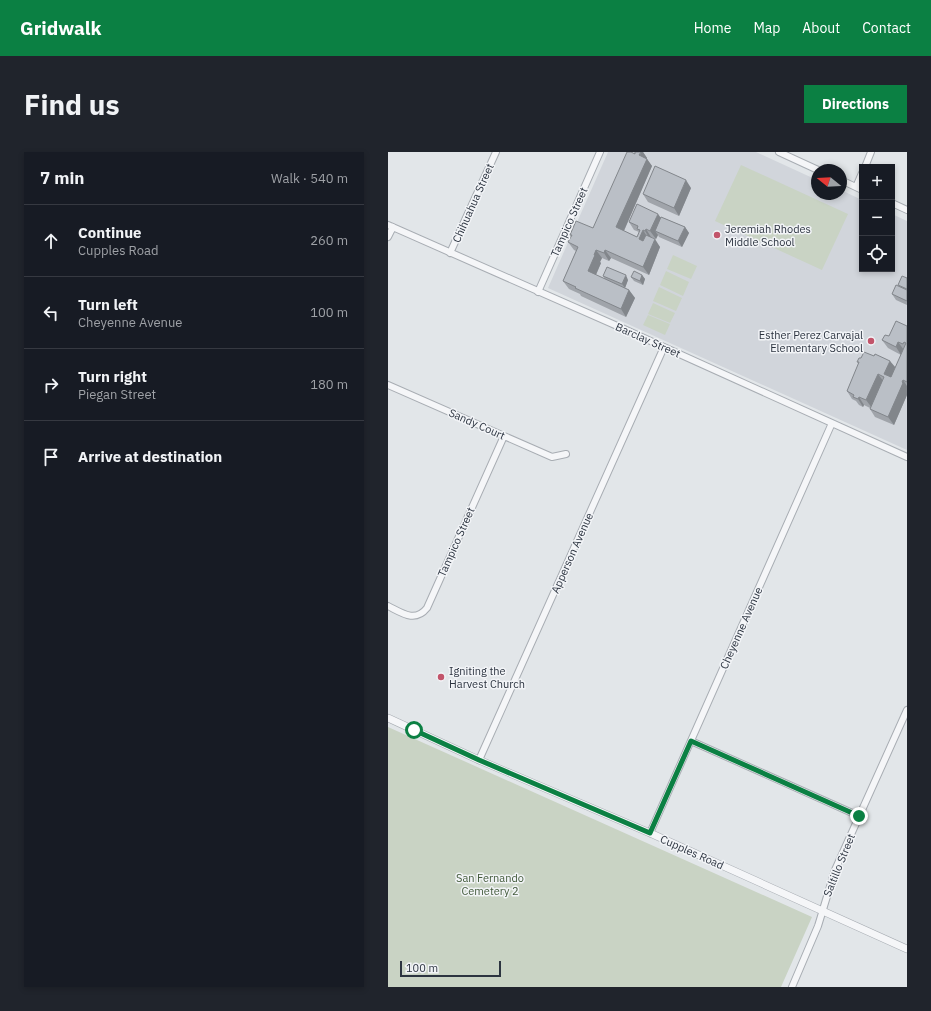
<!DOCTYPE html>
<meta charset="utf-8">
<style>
body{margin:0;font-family:"IBM Plex Sans",sans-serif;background:#20242c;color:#f1f3f6}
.controls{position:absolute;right:12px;top:12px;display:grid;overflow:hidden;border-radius:0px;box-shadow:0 2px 6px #0003}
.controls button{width:36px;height:36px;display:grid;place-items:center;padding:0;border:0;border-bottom:1px solid #363941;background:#171b24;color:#f1f3f6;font:20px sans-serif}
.compass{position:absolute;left:423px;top:12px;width:36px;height:36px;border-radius:50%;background:#171b24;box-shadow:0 2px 6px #0003;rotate:288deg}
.scale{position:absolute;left:12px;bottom:10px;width:101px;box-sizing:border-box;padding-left:4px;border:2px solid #2c3440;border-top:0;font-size:11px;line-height:14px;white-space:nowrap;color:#2c3440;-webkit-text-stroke:3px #f2f4f7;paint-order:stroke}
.stop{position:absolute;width:12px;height:12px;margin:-9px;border:3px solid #0b8043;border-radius:50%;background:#fff}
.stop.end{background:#0b8043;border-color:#fff;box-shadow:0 1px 4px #0008}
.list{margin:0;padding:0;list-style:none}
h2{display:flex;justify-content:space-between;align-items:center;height:52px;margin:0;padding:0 16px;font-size:17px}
h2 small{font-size:13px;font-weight:400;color:#9ea1a6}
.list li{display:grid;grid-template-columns:26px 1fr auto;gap:12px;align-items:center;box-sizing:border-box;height:72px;padding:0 16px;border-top:1px solid #363941}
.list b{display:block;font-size:15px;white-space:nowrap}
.list p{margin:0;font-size:13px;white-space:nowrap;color:#9ea1a6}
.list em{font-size:13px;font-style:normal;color:#9ea1a6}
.icon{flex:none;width:22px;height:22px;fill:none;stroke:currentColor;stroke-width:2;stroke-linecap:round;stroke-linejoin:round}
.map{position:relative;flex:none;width:519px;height:835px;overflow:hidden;border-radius:0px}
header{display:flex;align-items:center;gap:24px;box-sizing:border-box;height:56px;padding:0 20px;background:#0b8043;color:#fff}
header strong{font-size:19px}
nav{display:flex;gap:22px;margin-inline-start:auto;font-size:14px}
.intro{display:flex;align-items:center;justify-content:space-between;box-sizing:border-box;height:96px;padding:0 24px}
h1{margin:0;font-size:28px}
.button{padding:10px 18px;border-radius:0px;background:#0b8043;color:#fff;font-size:14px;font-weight:700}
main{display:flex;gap:24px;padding:0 24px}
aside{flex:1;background:#171b24;border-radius:0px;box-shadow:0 2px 6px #0003}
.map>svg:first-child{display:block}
</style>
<header>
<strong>Gridwalk</strong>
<nav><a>Home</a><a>Map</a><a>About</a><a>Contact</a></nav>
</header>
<div class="intro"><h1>Find us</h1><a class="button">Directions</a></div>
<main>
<aside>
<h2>7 min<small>Walk · 540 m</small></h2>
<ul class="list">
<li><svg class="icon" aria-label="ahead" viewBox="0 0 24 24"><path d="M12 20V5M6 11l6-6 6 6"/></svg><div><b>Continue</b><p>Cupples Road</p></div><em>260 m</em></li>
<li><svg class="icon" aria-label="left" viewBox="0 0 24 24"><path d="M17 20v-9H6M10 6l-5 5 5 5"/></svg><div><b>Turn left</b><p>Cheyenne Avenue</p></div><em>100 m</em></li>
<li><svg class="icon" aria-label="right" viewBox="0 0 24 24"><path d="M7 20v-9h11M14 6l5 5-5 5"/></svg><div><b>Turn right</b><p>Piegan Street</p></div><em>180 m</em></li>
<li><svg class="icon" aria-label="arrive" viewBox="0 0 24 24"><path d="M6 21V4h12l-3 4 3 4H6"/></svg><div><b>Arrive at destination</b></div></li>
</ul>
</aside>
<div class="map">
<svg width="519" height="835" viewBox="0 0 519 835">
<rect width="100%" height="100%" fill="#e2e6e9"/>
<!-- built -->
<path fill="#d1d5db" d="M 220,0 L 368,0 L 429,28 L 429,42 L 453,42 L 453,38 L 474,48 L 474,117 L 504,117 L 504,62 L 519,69 L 519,298 L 160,136 Z"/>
<!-- green -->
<path fill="#c9d3c4" d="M 353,13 L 460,62 L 434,118 L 327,69 Z
M 285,103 L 309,114 L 303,127 L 279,117 Z
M 278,119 L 301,130 L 295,144 L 272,133 Z
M 271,135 L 294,146 L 288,159 L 265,149 Z
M 265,151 L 287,161 L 282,171 L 260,162 Z
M 260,163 L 282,172 L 277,183 L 255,173 Z
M 0,575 L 424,765 L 393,835 L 0,835 Z"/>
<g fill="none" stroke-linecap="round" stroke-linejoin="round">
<!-- minor casing -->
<g stroke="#a8adb3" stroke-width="8">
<path id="minor" d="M 391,0 L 430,18
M 477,15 L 483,0
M 453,28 L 474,38
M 468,35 L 474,21
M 504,51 L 519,58
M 0,73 L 236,177 L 519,305
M 0,85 L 5,75
M 62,101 L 108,0
M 150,140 L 212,0
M 0,233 L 164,305 L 178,302
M 0,454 C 14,461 27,471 39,456 L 116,284
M 303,589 L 471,664
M 91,608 L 276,195
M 262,681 L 444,271
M 404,835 L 430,774 L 447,718 L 519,558"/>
</g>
<!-- tertiary casing -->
<g stroke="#a8adb3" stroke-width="8">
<path id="tertiary" d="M 0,566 L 91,608 L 262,681 L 519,797"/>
</g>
<!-- minor -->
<use href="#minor" stroke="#f5f6f8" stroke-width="6"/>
<!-- tertiary -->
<use href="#tertiary" stroke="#f5f6f8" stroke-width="7"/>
</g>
<!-- wall -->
<path fill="#a0a4aa" d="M 247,0 L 255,0 L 259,6 L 259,7 L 264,14 L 236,79 L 249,85 L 251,80 L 246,78 L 241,70 L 273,65 L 297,75 L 301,81 L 294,95 L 271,85 L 270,83 L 268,87 L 263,85 L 272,95 L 261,123 L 223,106 L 221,109 L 214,106 L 212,110 L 213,111 L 208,123 L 217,127 L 215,124 L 240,128 L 237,136 L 241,138 L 247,146 L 238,165 L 193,144 L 192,142 L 181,137 L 175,129 L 188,99 L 186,98 L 180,90 L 183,84 L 182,83 L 205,76 Z
M 303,36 L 291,64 L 260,50 L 255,42 Z
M 254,123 L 257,127 L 255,133 L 246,129 L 243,125 Z
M 519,126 L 519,153 L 508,148 L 504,142 L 511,134 L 510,133 Z
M 519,174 L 519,243 L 506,273 L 487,265 L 482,257 L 482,256 L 476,253 L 475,255 L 471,253 L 468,249 L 464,247 L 459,239 L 471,212 L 469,210 L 507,216 L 513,203 L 500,196 L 494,188 Z"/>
<!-- shaded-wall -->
<path fill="#82868b" d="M 253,0 L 255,0 L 259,6 L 259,7 L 264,14 L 234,83 L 228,75 Z
M 298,28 L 303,36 L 291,64 L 286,56 Z
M 270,62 L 276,70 L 267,79 L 270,83 L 268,87 L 262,79 Z
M 297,75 L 301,81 L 294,95 L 290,89 Z
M 258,77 L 263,85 L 262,87 L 257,79 Z
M 255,78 L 260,86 L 256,94 L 251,87 Z
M 267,87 L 272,95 L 261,123 L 255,115 Z
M 208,98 L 214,106 L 212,110 L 213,111 L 206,127 L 200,119 Z
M 217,98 L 223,106 L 221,109 L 216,101 Z
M 238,123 L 240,128 L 237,136 L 234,132 Z
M 254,123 L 257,127 L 255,133 L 252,129 Z
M 241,138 L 247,146 L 238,165 L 233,157 Z
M 510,190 L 516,198 L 513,203 L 508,195 Z
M 502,209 L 508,216 L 502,230 L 496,222 Z
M 490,222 L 496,230 L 484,256 L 478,248 Z
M 515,228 L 519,234 L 519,243 L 506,273 L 500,265 Z
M 471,245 L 476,253 L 475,255 L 470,247 Z"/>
<!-- building -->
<path fill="#babfc6" stroke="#82868b" d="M 239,0 L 243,0 L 247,2 L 247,0 L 253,0 L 251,3 L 259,7 L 228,75 L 249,85 L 252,78 L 249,77 L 250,74 L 241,70 L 249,52 L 270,62 L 262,79 L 258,77 L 257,79 L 255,78 L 251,87 L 255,89 L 258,83 L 267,87 L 255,115 L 217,98 L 216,101 L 208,98 L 206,103 L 207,103 L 200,119 L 241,138 L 233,157 L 187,136 L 188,135 L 175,129 L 190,95 L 180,90 L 184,83 L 182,83 L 188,69 L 205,76 Z
M 267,14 L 298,28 L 286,56 L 255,42 Z
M 273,65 L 297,75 L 290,89 L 267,79 Z
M 219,115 L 238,123 L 234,132 L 215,124 Z
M 246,119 L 254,123 L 252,129 L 243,125 Z
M 514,124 L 519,126 L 519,137 L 510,133 Z
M 508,133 L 519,138 L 519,149 L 504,142 Z
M 508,169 L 519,174 L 519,230 L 515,228 L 514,230 L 515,231 L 500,265 L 482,257 L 496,225 L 490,222 L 478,248 L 471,245 L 470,247 L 465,245 L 466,243 L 459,239 L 471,210 L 469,210 L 471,206 L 473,206 L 476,200 L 486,204 L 487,202 L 502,209 L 496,222 L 503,225 L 518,191 L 516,190 L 515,192 L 510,190 L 508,195 L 494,188 L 497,183 L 501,184 Z"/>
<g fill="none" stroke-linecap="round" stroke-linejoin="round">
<!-- route -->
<path stroke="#0b8043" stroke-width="5" d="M 26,578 L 91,608 L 262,681 L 303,589 L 471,664"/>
</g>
<!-- markers -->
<g fill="#c2546a" stroke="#f2f4f7" stroke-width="1.5">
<circle cx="329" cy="83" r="4"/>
<circle cx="483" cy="189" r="4"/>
<circle cx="53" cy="525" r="4"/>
</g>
<g text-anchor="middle" stroke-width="3" stroke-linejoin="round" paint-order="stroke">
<!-- street labels -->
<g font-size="11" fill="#2c3440" stroke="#f2f4f7">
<text transform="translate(85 51) rotate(-66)" y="4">Chihuahua Street</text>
<text transform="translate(181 70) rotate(-66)" y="4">Tampico Street</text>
<text transform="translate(260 188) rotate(24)" y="4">Barclay Street</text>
<text transform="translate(89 272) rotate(24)" y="4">Sandy Court</text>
<text transform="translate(68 390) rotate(-66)" y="4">Tampico Street</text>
<text transform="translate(184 401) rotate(-66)" y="4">Apperson Avenue</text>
<text transform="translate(353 476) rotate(-66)" y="4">Cheyenne Avenue</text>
<text transform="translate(304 700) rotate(24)" y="4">Cupples Road</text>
<text transform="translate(451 713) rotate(-68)" y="4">Saltillo Street</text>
</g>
<!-- poi labels -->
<g font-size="11" fill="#2c3440" stroke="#f2f4f7" text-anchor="start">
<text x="337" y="81">Jeremiah Rhodes<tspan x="337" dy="13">Middle School</tspan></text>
<text x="475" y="187" text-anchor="end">Esther Perez Carvajal<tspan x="475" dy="13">Elementary School</tspan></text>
<text x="61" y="523">Igniting the<tspan x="61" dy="13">Harvest Church</tspan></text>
</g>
<!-- park labels -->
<g font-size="11" fill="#425a3b" stroke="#f2f4f7">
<text x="102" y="730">San Fernando<tspan x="102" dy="13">Cemetery 2</tspan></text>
</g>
</g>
</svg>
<div class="controls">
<button>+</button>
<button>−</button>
<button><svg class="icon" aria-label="locate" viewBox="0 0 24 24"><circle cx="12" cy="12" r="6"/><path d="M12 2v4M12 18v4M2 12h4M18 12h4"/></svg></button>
</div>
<svg class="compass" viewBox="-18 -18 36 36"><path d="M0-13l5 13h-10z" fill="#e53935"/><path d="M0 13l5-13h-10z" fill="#9ea1a6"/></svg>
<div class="scale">100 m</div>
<div class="stop" style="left:26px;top:578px"></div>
<div class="stop end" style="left:471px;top:664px"></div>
</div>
</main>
